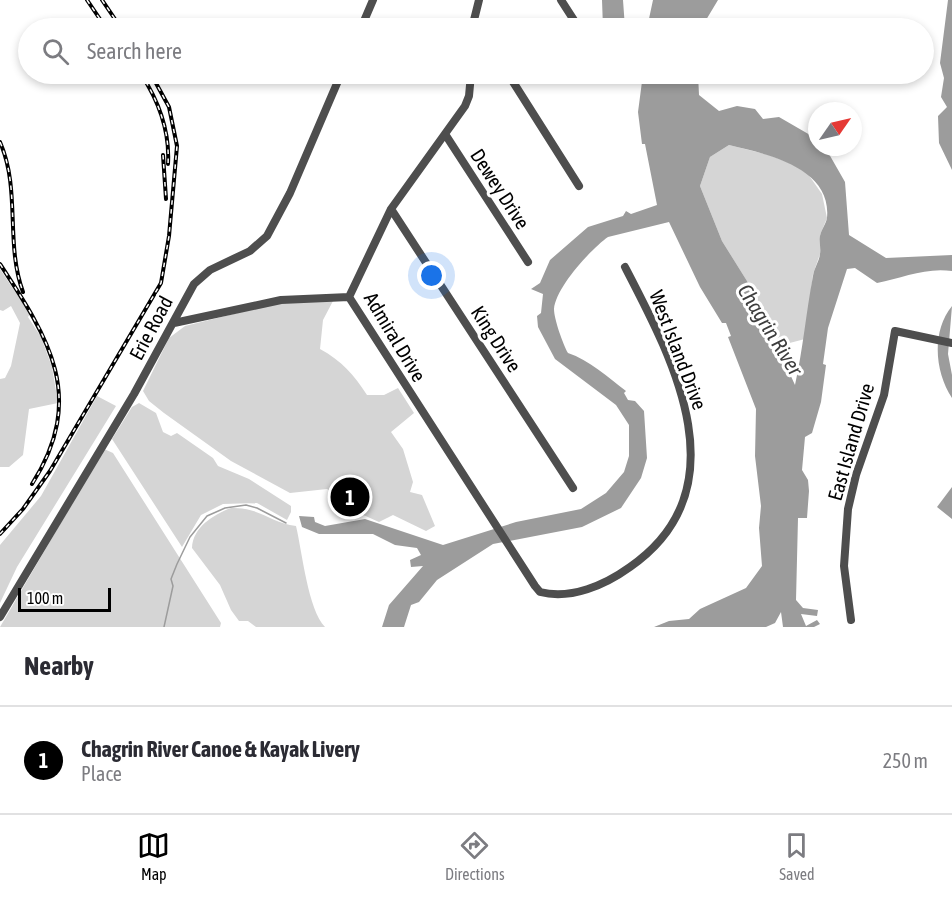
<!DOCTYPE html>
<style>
body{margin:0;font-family:"Asap Condensed",sans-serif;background:#f7f7f7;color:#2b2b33}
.compass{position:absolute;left:808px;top:102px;width:54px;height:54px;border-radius:50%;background:#fff;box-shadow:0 3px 9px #0003;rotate:56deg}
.scale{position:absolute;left:18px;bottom:15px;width:93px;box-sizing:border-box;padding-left:6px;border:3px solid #000;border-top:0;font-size:16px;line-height:21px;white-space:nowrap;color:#000;-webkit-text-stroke:4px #fff;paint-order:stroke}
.you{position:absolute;left:432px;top:276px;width:21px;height:21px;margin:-15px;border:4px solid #fff;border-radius:50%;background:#1a73e8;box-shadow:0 0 0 9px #1a73e833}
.badge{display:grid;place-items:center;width:39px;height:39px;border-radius:50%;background:#000;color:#fff;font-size:20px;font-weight:700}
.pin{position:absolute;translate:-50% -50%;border:3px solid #fff;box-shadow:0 2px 6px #0006}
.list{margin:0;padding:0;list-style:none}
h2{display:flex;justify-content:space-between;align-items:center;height:78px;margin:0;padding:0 24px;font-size:26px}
h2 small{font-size:20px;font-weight:400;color:#7c7c81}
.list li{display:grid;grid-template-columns:39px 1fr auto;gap:18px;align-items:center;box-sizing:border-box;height:108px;padding:0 24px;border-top:2px solid #e1e1e2}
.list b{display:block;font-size:22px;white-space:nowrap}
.list p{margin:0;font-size:20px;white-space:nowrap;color:#7c7c81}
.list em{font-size:20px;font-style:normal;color:#7c7c81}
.icon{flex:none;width:33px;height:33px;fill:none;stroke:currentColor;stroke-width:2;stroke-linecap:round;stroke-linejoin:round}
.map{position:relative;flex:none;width:952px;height:627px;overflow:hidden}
.search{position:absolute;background:#fff;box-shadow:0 3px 9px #0003;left:18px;right:18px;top:18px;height:66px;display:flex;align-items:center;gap:15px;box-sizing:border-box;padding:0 21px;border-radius:33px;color:#7c7c81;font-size:22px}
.sheet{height:186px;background:#fff}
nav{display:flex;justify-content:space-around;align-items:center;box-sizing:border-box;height:84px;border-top:2px solid #e1e1e2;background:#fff;font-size:16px;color:#7c7c81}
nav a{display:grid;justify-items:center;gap:3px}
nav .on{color:#000}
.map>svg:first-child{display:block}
</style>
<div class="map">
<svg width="952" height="627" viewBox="0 0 952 627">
<rect width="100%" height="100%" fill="#fff"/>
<!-- green -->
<path fill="#d5d5d5" d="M 729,145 L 769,155 L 792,164 L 808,174 L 822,194 L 827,218 L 820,235 L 820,254 L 813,274 L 805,339 L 778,346 L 747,281 L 722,241 L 700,186 L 710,157 Z
M 0,269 L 30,314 L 28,317 L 41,337 L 52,367 L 58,403 L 29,409 L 23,455 L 9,467 L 0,467 L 0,379 L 5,378 L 11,366 L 20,323 L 11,306 L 3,311 L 0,310 Z
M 333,301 L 323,320 L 320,349 C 342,361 354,375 367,395 L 384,395 L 398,388 L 414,413 L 391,432 L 403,449 L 413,482 L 410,492 L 422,495 L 435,526 L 426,531 L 393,515 L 379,522 L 350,509 L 344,499 L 327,489 L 290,493 L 231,461 L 164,413 L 149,401 L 143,391 L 169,338 L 185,326 L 282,302 Z
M 97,396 L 116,406 L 17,567 L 0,603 L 0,545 L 41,496 Z
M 139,403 L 156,413 L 163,432 L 171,436 L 177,433 L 213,458 L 218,466 L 249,479 L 291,506 L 291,512 L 287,520 L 257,503 L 223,504 L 201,515 L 182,547 L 112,439 L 132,407 Z
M 104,449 L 113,453 L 221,623 L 220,627 L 0,627 Z
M 231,508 C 260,507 271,523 296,526 C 302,551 308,610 325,627 L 256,627 L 248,621 L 239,621 L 231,610 L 220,585 L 192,548 C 193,527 213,515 231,508 Z"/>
<!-- water -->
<path fill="#9c9c9c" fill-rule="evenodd" d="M 602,0 L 623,0 L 625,28 L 603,28 Z
M 653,0 L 718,0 L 706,20 L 706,28 L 647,28 Z
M 948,0 L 952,0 L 952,170 L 939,143 L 938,116 L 947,107 L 941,97 L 944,78 L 940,63 Z
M 643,74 L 698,74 L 699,95 L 719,111 L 737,106 L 755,109 L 763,119 L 779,117 L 817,139 L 817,147 L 825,147 L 845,182 L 849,235 L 886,258 L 952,255 L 952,271 C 926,267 902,278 877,283 L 855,268 L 847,269 L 828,328 L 823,364 L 826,365 L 821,402 L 812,433 L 805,437 L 802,470 L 808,480 L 809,491 L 807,518 L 798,518 L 796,600 L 803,608 L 818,610 L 817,616 L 801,614 L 806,626 L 817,620 L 820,624 L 814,627 L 783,627 L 781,612 L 775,623 L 766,627 L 654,627 L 669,621 L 689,619 L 700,609 L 746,588 L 762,566 L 759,528 L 761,506 L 755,456 L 756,409 L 728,337 L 731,336 L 726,323 L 722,323 L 700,287 L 669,222 L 608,237 C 591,249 556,287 554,309 C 554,319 563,344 568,353 C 589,360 608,377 626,391 L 624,393 L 628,400 L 635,401 L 644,411 L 647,458 L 641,478 L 621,508 L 582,527 L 493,544 L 437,580 L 419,602 L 411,605 L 404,627 L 382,627 L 389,605 L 423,566 L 411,567 L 410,560 L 421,555 L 417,548 L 395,545 L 373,534 L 319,534 L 302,527 L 299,516 L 314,517 L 315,522 L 325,526 L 365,519 L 443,545 L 516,522 L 581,509 L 606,493 L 624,472 L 629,456 L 629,425 L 616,405 L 555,359 L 538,327 L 537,316 L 541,313 L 543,294 L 531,289 L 540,283 L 550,260 L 588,227 L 623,216 L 626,211 L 631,214 L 657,205 L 645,144 L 642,144 L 638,112 ZM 729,145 C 766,154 832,167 827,218 C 826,224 821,230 820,236 C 819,242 821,248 820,254 C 819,262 814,268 813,276 C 806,313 803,349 795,385 L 747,281 L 722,241 L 700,186 L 710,157 Z
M 952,306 L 948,354 L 952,375 L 952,398 C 935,372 931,332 952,306 Z
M 952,487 L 952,519 L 937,507 Z"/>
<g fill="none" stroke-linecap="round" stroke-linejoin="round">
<!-- stream -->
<path stroke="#9c9c9c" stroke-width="1.5" d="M 164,627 L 173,586 L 171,579 L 177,564 L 190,537 L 207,516 L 225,508 L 246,505 L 257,508 L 286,523"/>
<!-- minor -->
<path stroke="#4e4e4e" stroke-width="8" d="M 561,0 L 579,28
M 361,28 L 373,0
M 472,28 L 479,0
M 508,74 L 579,186
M 445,134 L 528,262
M 391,209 L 573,488
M 349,297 L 535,586 L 540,592 C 571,600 605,585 630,567 C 742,489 674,361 625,267
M 349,297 L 391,209 L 465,106 L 469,96 L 471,74
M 174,323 L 281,300 L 349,297
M 0,617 L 134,394 L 194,284 L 210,270 L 250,251 L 267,236 L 290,193 L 341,74
M 851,620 L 844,566 L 848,509 L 856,475 L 884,395 L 895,331 L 952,343"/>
<!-- rail casing -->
<g stroke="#000" stroke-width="4">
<path id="rail" d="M 87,0 L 106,28
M 102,0 L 121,28
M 141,74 C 158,100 170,131 168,164
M 0,142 C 21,190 5,243 23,292
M 163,155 L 166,199
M 0,264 C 49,339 87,397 32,484
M 0,534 L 23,509 L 50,471 L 161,283 L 169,236 L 177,146 L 169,107 L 151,74"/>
</g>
<!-- rail -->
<use href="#rail" stroke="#fff" stroke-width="1.5" stroke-dasharray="4.5" stroke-linecap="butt"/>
</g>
<g text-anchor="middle" stroke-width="6" stroke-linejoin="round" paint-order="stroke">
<!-- street labels -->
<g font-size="20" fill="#000" stroke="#fff">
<text transform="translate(500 189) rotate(57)" y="7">Dewey Drive</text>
<text transform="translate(151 328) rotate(-62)" y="7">Erie Road</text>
<text transform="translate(395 337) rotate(59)" y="7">Admiral Drive</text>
<text transform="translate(496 339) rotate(57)" y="7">King Drive</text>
<text transform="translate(678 350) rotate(69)" y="7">West Island Drive</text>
<text transform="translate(851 442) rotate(-74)" y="7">East Island Drive</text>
</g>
<!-- water labels -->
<g font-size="21" font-style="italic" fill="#3d3d3d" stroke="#fff">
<text transform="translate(770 330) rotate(58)" y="7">Chagrin River</text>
</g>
</g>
</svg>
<svg class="compass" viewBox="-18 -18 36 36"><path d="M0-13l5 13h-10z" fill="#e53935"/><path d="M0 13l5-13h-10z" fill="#7c7c81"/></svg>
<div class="scale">100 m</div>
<div class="you"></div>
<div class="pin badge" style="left:350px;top:497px">1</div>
<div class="search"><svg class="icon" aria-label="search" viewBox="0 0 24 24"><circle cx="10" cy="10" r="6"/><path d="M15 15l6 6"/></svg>Search here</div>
</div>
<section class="sheet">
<h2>Nearby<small></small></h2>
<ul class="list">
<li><span class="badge">1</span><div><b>Chagrin River Canoe &amp; Kayak Livery</b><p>Place</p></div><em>250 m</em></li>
</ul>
</section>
<nav>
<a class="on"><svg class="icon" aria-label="map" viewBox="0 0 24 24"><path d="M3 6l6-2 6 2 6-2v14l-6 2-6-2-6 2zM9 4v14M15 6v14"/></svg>Map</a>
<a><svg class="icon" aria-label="directions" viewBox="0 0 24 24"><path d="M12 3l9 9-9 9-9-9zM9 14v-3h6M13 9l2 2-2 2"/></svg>Directions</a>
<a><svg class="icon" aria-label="saved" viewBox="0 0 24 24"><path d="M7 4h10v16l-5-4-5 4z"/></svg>Saved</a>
</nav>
